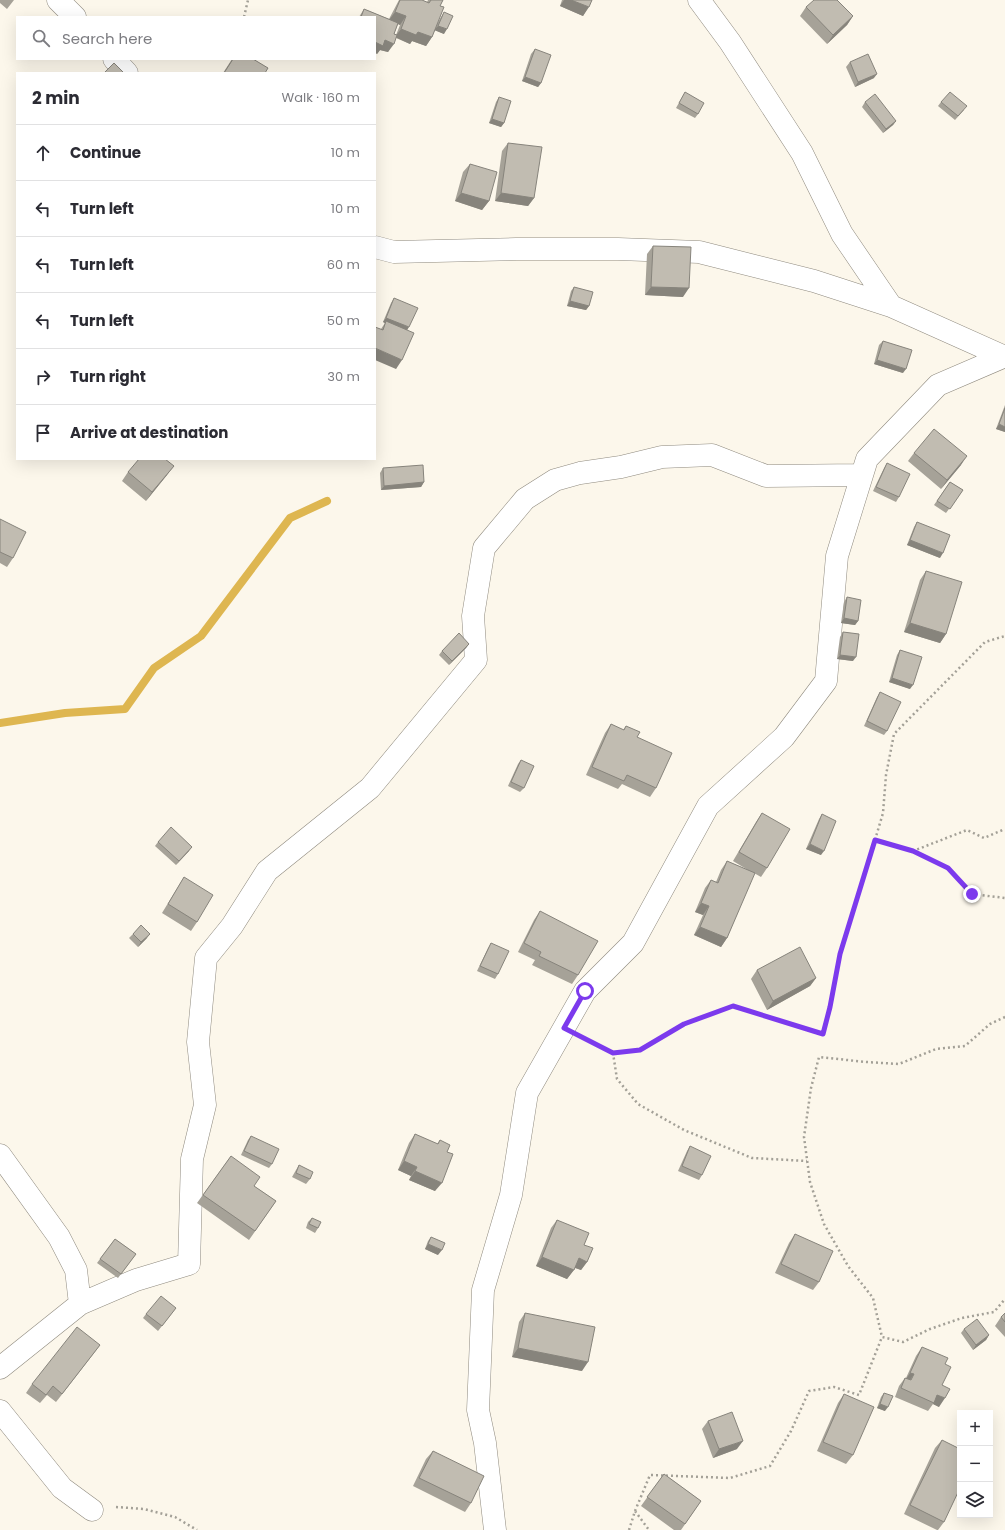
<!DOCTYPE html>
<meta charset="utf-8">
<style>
body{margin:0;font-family:Poppins,sans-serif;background:#f7f7f7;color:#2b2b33}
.controls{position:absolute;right:12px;bottom:12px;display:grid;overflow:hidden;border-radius:0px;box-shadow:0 4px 16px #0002}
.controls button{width:36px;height:36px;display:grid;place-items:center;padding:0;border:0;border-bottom:1px solid #e1e1e2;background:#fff;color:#2b2b33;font:20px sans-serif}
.stop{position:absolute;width:12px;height:12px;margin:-9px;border:3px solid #7c3aed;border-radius:50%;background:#fff}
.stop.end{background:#7c3aed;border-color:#fff;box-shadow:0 1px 4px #0008}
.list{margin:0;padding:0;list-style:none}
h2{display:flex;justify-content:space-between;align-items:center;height:52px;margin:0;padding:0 16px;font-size:17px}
h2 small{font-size:13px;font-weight:400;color:#7c7c81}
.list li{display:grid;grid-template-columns:26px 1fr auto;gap:12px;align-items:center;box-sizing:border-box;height:56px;padding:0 16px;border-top:1px solid #e1e1e2}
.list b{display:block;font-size:15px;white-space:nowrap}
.list em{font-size:13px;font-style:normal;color:#7c7c81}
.icon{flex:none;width:22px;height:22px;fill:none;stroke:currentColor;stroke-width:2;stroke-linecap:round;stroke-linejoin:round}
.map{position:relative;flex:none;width:1005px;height:1530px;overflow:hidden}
.search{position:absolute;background:#fff;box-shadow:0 4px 16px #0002;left:16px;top:16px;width:360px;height:44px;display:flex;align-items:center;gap:10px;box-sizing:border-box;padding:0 14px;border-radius:0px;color:#7c7c81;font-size:15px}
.panel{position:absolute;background:#fff;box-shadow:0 4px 16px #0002;left:16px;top:72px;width:360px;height:388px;border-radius:0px}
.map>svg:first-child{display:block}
</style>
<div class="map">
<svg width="1005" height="1530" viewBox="0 0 1005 1530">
<rect width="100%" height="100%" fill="#fcf7eb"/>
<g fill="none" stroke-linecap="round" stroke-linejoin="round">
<!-- stream -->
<path stroke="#deb650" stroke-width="8" d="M 0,723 L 65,713 L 125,709 L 154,668 L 201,636 L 290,518 L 327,501"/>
<!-- street casing -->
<g stroke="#8f8a7f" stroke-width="23">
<path id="street" d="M 58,0 L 75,17
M 699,0 L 730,42 L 802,153 L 842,234 L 891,306
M 114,59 L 127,73
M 375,247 L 394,252 L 516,249 L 618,249 L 699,252 L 814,281 L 891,306 L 1005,357
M 0,1155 L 59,1237 L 76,1270 L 80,1304 L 0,1368
M 80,1304 L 136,1280 L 189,1264 L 192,1159 L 205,1105 L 198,1042 L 206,958 L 232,926 L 267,871 L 370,788 L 476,660 L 473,616 L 484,548 L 525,499 L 555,480 L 580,473 L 621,467 L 662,457 L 712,455 L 766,476 L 862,475
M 0,1411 L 62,1488 L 92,1510
M 495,1530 L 485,1443 L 478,1410 L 483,1290 L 511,1195 L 527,1093 L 585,991 L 633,943 L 708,806 L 784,737 L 826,681 L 837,556 L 867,459 L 938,385 L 1003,357"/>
</g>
<!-- path -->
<path stroke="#a3a097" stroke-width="2.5" stroke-dasharray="2 3" stroke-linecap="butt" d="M 244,17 L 248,0
M 875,840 L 883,813 L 886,775 L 894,734 L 985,642 L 1005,636
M 913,851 L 948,868 L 972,894 L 1005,898
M 1005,1017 L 990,1024 L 965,1046 L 936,1049 L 899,1064 L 866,1062 L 819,1057 L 811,1088 L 804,1137 L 810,1182 L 824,1224 L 848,1266 L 873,1298 L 882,1337 L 903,1342 L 930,1329 L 962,1318 L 994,1312 L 1005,1299
M 586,1039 L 613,1053 L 617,1079 L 638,1104 L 684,1130 L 752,1158 L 807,1161
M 613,1053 L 640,1050 L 684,1024 L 733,1006 L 823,1034 L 831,1007 L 840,954 L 875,840 L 913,851 L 967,830 L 984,838 L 1005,829
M 116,1507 L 144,1509 L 175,1517 L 197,1530
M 635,1511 L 650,1475 L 730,1478 L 770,1466 L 791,1431 L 809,1391 L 834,1387 L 859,1395 L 882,1337
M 629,1530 L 635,1511 L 649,1530"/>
<!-- street -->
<use href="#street" stroke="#fff" stroke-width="22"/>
</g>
<!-- wall -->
<path fill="#a6a298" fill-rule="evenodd" d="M 0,0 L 14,0 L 7,9 L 0,3 Z
M 399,0 L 422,0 L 427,2 L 428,0 L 443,0 L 440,6 L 437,24 L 441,17 L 444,12 L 444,34 L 435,30 L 432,37 L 426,46 L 412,41 L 410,44 L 396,38 L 388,52 L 380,50 L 377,54 L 375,17 L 359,17 L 364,9 L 389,19 ZM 398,24 L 400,25 L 396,35 L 394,34 Z
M 562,0 L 592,0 L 583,16 L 560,6 Z
M 806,7 L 853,16 L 847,25 L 827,44 L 800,16 Z
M 535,49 L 541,83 L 538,87 L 522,81 L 531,54 Z
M 232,59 L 253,59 L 265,73 L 223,73 Z
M 850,62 L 874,78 L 855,87 L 846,67 Z
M 685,92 L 698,114 L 695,118 L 676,108 Z
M 499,97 L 504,123 L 501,127 L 489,123 L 496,102 Z
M 865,102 L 896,121 L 893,125 L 883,133 L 862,107 Z
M 941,102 L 964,110 L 955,120 L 938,106 Z
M 508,143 L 534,198 L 528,206 L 495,201 L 502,151 Z
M 470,164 L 489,201 L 482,210 L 455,201 L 463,172 Z
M 653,246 L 683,297 L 645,295 L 647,254 Z
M 574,287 L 589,306 L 586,310 L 567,306 L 571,291 Z
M 394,298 L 407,330 L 396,369 L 381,329 L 385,323 L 383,322 L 391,303 Z
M 883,341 L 903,373 L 874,364 L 879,345 Z
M 1005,405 L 1005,432 L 996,429 Z
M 914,453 L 961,465 L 941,489 L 908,461 Z
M 887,463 L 899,497 L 896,502 L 873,491 L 884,468 Z
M 383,468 L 424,482 L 421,487 L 381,490 L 380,473 Z
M 128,472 L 167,475 L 146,501 L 122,481 Z
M 950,482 L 963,490 L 946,513 L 934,505 Z
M 0,519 L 13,558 L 7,567 L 0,563 Z
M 917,522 L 940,558 L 907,545 L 914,527 Z
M 926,571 L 946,634 L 940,643 L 904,632 L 920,580 Z
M 847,597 L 858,621 L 855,625 L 841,623 L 844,602 Z
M 843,632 L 853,661 L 837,659 L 840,637 Z
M 469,644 L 466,648 L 449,665 L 439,655 L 442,651 Z
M 900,650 L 910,689 L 889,682 L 897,655 Z
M 880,692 L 887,731 L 884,735 L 864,726 L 877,697 Z
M 611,724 L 623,730 L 626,726 L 637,737 L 656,788 L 650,797 L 622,784 L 618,789 L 586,775 L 605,733 Z
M 521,760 L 524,788 L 520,792 L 508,786 L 518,764 Z
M 762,813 L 767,868 L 761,877 L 754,873 L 727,938 L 721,947 L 694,935 L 703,915 L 695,912 L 705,888 L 711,880 L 716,882 L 721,870 L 727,861 L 748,870 L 733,861 L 756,822 Z
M 822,814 L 821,855 L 806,849 L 819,819 Z
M 158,842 L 189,851 L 176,865 L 155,846 Z
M 184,877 L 197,922 L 191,931 L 162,913 Z
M 540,911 L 578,975 L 572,984 L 532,965 L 535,960 L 518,952 L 534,920 Z
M 133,934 L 147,938 L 138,947 L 129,938 Z
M 491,943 L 498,974 L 495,979 L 477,971 L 488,948 Z
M 757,970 L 816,978 L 810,986 L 767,1010 L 751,979 Z
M 415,1134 L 437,1144 L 440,1140 L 447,1152 L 435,1191 L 409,1180 L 411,1176 L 398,1170 L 409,1143 Z
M 251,1136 L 272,1164 L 269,1168 L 241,1155 L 248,1140 Z
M 690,1146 L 702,1175 L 699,1180 L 678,1171 L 687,1151 Z
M 231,1156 L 254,1186 L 276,1201 L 249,1240 L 197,1203 Z
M 299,1165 L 310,1179 L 306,1184 L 292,1177 L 296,1170 Z
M 312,1218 L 318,1228 L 315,1233 L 306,1228 L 308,1222 Z
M 557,1220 L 584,1245 L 587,1262 L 581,1270 L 575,1268 L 567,1279 L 536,1266 L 551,1228 Z
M 795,1234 L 819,1282 L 813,1290 L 775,1273 L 789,1243 Z
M 431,1237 L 438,1255 L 425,1249 L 428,1241 Z
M 115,1239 L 136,1254 L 118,1278 L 97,1263 Z
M 176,1308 L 158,1331 L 143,1318 L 146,1314 Z
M 525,1313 L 582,1371 L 512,1357 L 519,1322 Z
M 1005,1313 L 1005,1337 L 995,1326 L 1001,1317 Z
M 964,1329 L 989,1335 L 986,1340 L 973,1350 L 961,1333 Z
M 100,1345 L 56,1402 L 47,1395 L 40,1403 L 26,1393 L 32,1384 Z
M 922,1347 L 945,1364 L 939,1407 L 933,1404 L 928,1411 L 895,1397 L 899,1386 L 905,1378 L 906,1378 L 916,1356 Z
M 884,1393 L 885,1411 L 877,1408 L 881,1397 Z
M 844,1394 L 853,1455 L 846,1464 L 817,1451 L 838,1403 Z
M 708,1421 L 737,1449 L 713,1458 L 702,1429 Z
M 942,1440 L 944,1522 L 938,1530 L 937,1530 L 904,1514 L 935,1448 Z
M 433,1451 L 471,1503 L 465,1512 L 413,1486 L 426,1459 Z
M 664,1474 L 701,1501 L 681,1530 L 674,1530 L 641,1506 Z"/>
<!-- shaded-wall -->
<path fill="#87847c" d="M 564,0 L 571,0 L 589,7 L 583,16 L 560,6 Z
M 395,12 L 406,16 L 400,25 L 389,20 Z
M 853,16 L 847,25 L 827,44 L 833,35 Z
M 438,26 L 447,29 L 444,34 L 434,30 Z
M 401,29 L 418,32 L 432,37 L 426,46 L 412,41 L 410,44 L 395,37 Z
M 385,40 L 394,44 L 388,52 L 380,50 L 377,54 L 375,53 L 375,42 Z
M 877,74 L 874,78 L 855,87 L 858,82 Z
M 525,77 L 541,83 L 538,87 L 522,81 Z
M 492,119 L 504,123 L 501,127 L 489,123 Z
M 896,121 L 893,125 L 883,133 L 886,129 Z
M 461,193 L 489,201 L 482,210 L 455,201 Z
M 501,193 L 534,198 L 528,206 L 495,201 Z
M 651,287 L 689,288 L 683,297 L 645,295 Z
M 570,301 L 589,306 L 586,310 L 567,306 Z
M 386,318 L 409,327 L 406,332 L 386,321 L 385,323 L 383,322 Z
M 375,348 L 402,360 L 396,369 L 375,360 Z
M 877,360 L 906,369 L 903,373 L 874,364 Z
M 999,424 L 1005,427 L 1005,432 L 996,429 Z
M 967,456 L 961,465 L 941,489 L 947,480 Z
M 174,466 L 167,475 L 146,501 L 152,492 Z
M 424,482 L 421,487 L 381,490 L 384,486 Z
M 910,540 L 943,553 L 940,558 L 907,545 Z
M 844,618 L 858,621 L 855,625 L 841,623 Z
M 910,623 L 946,634 L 940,643 L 904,632 Z
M 469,644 L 466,648 L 449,665 L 452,661 Z
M 840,655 L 856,657 L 853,661 L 837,659 Z
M 892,678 L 913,685 L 910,689 L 889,682 Z
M 810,844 L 824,851 L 821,855 L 806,849 Z
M 192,847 L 189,851 L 176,865 L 179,861 Z
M 701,903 L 709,906 L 703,915 L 695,912 Z
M 700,927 L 727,938 L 721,947 L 694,935 Z
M 150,934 L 147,938 L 138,947 L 141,942 Z
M 816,978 L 810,986 L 767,1010 L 773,1001 Z
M 404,1161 L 417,1167 L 411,1176 L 398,1170 Z
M 415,1171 L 442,1183 L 435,1191 L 409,1180 Z
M 428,1244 L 442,1250 L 438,1255 L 425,1249 Z
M 542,1257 L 574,1270 L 567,1279 L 536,1266 Z
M 579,1258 L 587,1262 L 581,1270 L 573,1267 Z
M 989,1335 L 986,1340 L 973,1350 L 976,1345 Z
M 100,1345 L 94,1353 L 56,1402 L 62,1394 Z
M 518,1348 L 588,1362 L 582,1371 L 512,1357 Z
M 910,1373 L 914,1374 L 908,1383 L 904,1382 Z
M 937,1395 L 945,1398 L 939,1407 L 933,1404 Z
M 880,1404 L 888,1407 L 885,1411 L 877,1408 Z
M 743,1441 L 737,1449 L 713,1458 L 719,1449 Z"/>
<!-- building -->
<path fill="#c1bcb1" stroke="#87847c" d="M 400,0 L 422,0 L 429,3 L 431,0 L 443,0 L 440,6 L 444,7 L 432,37 L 418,32 L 416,35 L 401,29 L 406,16 L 395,12 Z
M 571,0 L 592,0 L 589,7 Z
M 814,0 L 837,0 L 853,16 L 833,35 L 806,7 Z
M 364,9 L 398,23 L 394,34 L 397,35 L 394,44 L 385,40 L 383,46 L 375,42 L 375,17 L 361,17 Z
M 444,12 L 453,16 L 447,29 L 438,26 Z
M 535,49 L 551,55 L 541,83 L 525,77 Z
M 868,54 L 877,74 L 858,82 L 850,62 Z
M 233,59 L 253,59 L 268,68 L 265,73 L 224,73 Z
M 114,63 L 124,73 L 104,73 Z
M 685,92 L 704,103 L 698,114 L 679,103 Z
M 950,92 L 967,106 L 958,116 L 941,102 Z
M 875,94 L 896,121 L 886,129 L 865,102 Z
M 499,97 L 511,101 L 504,123 L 492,119 Z
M 508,143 L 542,147 L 534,198 L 501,193 Z
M 470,164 L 497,172 L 489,201 L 461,193 Z
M 653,246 L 691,247 L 689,288 L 651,287 Z
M 574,287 L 593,292 L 589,306 L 570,301 Z
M 394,298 L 418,308 L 409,327 L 386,318 Z
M 386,321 L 414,333 L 402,360 L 375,348 L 375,327 L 383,330 Z
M 883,341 L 912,350 L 906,369 L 877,360 Z
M 1005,408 L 1005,427 L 999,424 Z
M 934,429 L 967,456 L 947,480 L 914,453 Z
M 139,459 L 165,459 L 174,466 L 152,492 L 128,472 Z
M 887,463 L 910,474 L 899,497 L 876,487 Z
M 423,465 L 424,482 L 384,486 L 383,468 Z
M 950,482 L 963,490 L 950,509 L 937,501 Z
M 0,519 L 26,532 L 13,558 L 0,552 Z
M 917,522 L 950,535 L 943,553 L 910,540 Z
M 926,571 L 962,582 L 946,634 L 910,623 Z
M 847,597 L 861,600 L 858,621 L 844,618 Z
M 843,632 L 859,634 L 856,657 L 840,655 Z
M 459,633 L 469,644 L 452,661 L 442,651 Z
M 900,650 L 922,657 L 913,685 L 892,678 Z
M 880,692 L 901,702 L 887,731 L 867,721 Z
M 611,724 L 624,730 L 626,726 L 640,732 L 637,737 L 672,753 L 656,788 L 627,775 L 624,781 L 592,767 Z
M 521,760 L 534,766 L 524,788 L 511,782 Z
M 762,813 L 790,829 L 767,868 L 739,852 Z
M 822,814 L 836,821 L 824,851 L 810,844 Z
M 171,827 L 192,847 L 179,861 L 158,842 Z
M 727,861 L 755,873 L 727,938 L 700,927 L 709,906 L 701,903 L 711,880 L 718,883 Z
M 184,877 L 213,895 L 197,922 L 168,904 Z
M 540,911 L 598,941 L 578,975 L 539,956 L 541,952 L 524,943 Z
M 141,925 L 150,934 L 141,942 L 133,934 Z
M 491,943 L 509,951 L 498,974 L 480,966 Z
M 800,947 L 816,978 L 773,1001 L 757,970 Z
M 415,1134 L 438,1144 L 440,1140 L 450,1145 L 447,1152 L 453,1154 L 442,1183 L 415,1171 L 417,1167 L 404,1161 Z
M 251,1136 L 279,1149 L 272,1164 L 244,1151 Z
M 690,1146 L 711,1156 L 702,1175 L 682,1166 Z
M 231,1156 L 260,1177 L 254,1186 L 276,1201 L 255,1231 L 203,1195 Z
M 299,1165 L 313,1172 L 310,1179 L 296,1173 Z
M 312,1218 L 321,1222 L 318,1228 L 309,1224 Z
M 557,1220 L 589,1233 L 584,1245 L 593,1248 L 587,1262 L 579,1258 L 574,1270 L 542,1257 Z
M 795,1234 L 833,1251 L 819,1282 L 781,1264 Z
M 431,1237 L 445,1243 L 442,1250 L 428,1244 Z
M 115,1239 L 136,1254 L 121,1274 L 100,1259 Z
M 161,1296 L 176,1308 L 162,1326 L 146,1314 Z
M 525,1313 L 595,1327 L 588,1362 L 518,1348 Z
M 1005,1313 L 1005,1322 L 1001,1317 Z
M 977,1319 L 989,1335 L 976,1345 L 964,1329 Z
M 77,1327 L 100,1345 L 62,1394 L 53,1386 L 46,1395 L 32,1384 Z
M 922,1347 L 948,1358 L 945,1364 L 951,1367 L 942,1385 L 950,1389 L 945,1398 L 937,1395 L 934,1403 L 901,1388 L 905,1378 L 911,1380 L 914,1374 L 910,1373 Z
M 884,1393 L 893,1396 L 888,1407 L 880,1404 Z
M 844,1394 L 874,1407 L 853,1455 L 823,1442 Z
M 732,1412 L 743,1441 L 719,1449 L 708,1421 Z
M 942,1440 L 960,1449 L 960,1488 L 944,1522 L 910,1505 Z
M 433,1451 L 484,1476 L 471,1503 L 419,1478 Z
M 664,1474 L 701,1501 L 685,1524 L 647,1497 Z"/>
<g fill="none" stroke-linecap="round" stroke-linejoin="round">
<!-- route -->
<path stroke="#7c3aed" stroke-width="5" d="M 585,991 L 564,1028 L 613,1053 L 640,1050 L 684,1024 L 733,1006 L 823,1034 L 830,1007 L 840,954 L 875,840 L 913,851 L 948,868 L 972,894"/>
</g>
</svg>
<div class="controls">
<button>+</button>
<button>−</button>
<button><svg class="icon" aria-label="layers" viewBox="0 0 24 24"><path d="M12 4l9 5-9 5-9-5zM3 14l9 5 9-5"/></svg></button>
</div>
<div class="stop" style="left:585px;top:991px"></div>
<div class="stop end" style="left:972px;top:894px"></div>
<div class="search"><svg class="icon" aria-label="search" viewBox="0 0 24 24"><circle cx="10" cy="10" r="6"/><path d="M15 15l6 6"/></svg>Search here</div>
<section class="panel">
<h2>2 min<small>Walk · 160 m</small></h2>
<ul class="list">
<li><svg class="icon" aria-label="ahead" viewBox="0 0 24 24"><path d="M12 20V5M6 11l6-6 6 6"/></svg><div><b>Continue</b></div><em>10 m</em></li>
<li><svg class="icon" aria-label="left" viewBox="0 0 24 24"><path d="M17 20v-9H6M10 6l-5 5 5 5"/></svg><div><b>Turn left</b></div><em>10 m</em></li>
<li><svg class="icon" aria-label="left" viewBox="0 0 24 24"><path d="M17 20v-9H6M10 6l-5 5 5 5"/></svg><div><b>Turn left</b></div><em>60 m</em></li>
<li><svg class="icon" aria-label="left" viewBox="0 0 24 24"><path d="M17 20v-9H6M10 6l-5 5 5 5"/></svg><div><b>Turn left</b></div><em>50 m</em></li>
<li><svg class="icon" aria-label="right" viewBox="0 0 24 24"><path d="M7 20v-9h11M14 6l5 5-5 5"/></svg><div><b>Turn right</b></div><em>30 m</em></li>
<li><svg class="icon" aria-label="arrive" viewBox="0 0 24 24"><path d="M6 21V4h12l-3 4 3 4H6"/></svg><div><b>Arrive at destination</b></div></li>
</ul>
</section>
</div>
